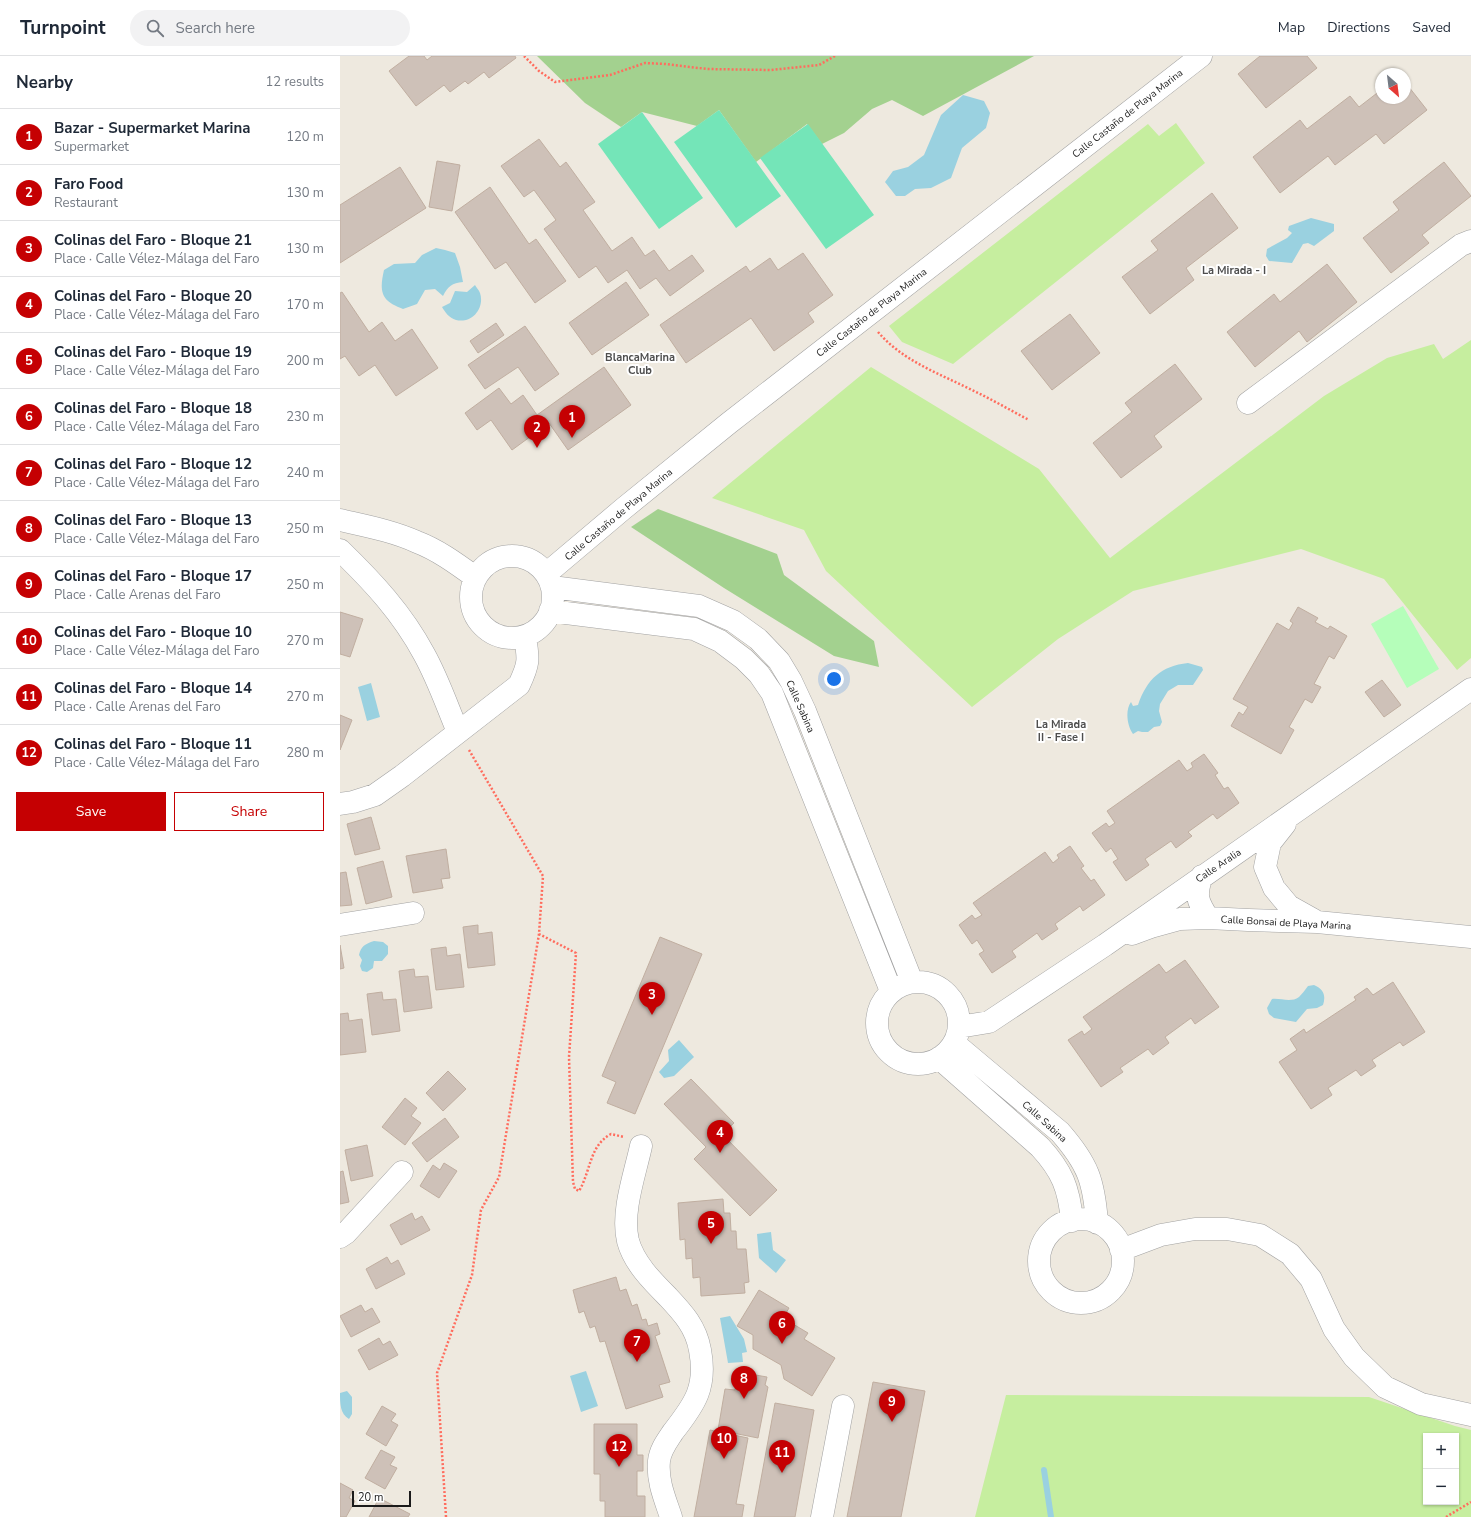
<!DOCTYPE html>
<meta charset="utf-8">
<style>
body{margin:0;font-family:"Nunito Sans",sans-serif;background:#f2f2f3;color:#1f2937}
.controls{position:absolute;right:12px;bottom:12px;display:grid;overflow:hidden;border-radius:0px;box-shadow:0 1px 3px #0004}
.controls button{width:36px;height:36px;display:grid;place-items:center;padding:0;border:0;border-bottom:1px solid #e0e1e3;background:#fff;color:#1f2937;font:20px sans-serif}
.compass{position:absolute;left:1035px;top:12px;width:36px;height:36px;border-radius:50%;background:#fff;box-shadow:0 1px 3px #0004;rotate:152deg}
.scale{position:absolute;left:12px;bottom:10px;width:59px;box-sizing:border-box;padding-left:4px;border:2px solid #1b1b1b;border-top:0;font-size:11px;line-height:14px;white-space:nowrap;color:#1b1b1b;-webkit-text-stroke:3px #fff;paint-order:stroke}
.you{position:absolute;left:494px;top:623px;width:14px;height:14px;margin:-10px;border:3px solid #fff;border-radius:50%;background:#1a73e8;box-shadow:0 0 0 6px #1a73e833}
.badge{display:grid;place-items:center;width:26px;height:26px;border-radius:50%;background:#c50002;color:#fff;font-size:13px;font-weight:700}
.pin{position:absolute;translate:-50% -33px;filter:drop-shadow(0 1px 2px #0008)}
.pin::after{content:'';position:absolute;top:21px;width:14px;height:12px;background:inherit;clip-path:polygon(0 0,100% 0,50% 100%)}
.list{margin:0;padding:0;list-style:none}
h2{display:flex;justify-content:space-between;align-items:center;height:52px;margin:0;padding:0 16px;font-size:17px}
h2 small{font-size:13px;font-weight:400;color:#747a83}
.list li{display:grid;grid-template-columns:26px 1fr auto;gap:12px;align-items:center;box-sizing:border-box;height:56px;padding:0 16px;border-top:1px solid #e0e1e3}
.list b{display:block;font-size:15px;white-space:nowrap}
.list p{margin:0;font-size:13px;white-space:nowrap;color:#747a83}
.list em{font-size:13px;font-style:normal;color:#747a83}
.actions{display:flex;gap:8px;padding:12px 16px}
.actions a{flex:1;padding:9px 0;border:1px solid #c50002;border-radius:0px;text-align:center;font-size:14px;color:#c50002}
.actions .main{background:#c50002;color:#fff}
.icon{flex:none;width:22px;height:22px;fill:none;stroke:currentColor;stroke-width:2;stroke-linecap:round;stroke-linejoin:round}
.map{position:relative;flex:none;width:1131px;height:1461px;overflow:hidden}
header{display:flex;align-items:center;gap:24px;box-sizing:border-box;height:56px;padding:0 20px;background:#fff;border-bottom:1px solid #e0e1e3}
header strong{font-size:19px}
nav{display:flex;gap:22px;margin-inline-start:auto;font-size:14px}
.search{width:280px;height:36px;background:#f2f2f3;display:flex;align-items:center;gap:10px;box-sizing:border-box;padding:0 14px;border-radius:22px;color:#747a83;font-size:15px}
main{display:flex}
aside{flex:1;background:#fff}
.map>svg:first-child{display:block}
</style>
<header>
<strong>Turnpoint</strong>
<div class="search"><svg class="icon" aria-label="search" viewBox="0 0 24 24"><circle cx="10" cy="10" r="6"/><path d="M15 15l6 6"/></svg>Search here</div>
<nav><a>Map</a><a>Directions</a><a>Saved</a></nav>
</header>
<main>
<aside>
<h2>Nearby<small>12 results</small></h2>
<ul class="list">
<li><span class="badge">1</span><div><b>Bazar - Supermarket Marina</b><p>Supermarket</p></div><em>120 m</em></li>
<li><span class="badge">2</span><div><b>Faro Food</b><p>Restaurant</p></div><em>130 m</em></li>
<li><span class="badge">3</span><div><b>Colinas del Faro - Bloque 21</b><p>Place · Calle Vélez-Málaga del Faro</p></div><em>130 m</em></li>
<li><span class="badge">4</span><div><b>Colinas del Faro - Bloque 20</b><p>Place · Calle Vélez-Málaga del Faro</p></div><em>170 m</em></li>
<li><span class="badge">5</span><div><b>Colinas del Faro - Bloque 19</b><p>Place · Calle Vélez-Málaga del Faro</p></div><em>200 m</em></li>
<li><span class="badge">6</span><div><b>Colinas del Faro - Bloque 18</b><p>Place · Calle Vélez-Málaga del Faro</p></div><em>230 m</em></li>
<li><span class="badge">7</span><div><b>Colinas del Faro - Bloque 12</b><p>Place · Calle Vélez-Málaga del Faro</p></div><em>240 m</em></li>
<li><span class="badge">8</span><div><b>Colinas del Faro - Bloque 13</b><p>Place · Calle Vélez-Málaga del Faro</p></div><em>250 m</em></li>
<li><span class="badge">9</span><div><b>Colinas del Faro - Bloque 17</b><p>Place · Calle Arenas del Faro</p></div><em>250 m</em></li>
<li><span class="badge">10</span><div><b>Colinas del Faro - Bloque 10</b><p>Place · Calle Vélez-Málaga del Faro</p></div><em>270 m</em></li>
<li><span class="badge">11</span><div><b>Colinas del Faro - Bloque 14</b><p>Place · Calle Arenas del Faro</p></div><em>270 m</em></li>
<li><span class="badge">12</span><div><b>Colinas del Faro - Bloque 11</b><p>Place · Calle Vélez-Málaga del Faro</p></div><em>280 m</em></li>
</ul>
<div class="actions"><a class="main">Save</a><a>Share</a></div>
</aside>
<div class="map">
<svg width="1131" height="1461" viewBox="0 0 1131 1461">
<rect width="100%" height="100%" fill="#eee9df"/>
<!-- grass -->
<path fill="#c6ee9f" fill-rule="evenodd" d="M 836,67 L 865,107 L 613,308 L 562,286 L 549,270 L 808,68 L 819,80 Z
M 1131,284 L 1131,602 L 1117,614 L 1044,523 L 961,493 L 793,535 L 718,583 L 632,651 L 486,515 L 464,474 L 372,442 L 531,311 L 699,413 L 770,502 L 984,340 L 1047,302 L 1094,288 L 1103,303 Z
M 666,1339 L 1029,1341 L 1115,1370 L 1131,1374 L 1131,1461 L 635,1461 ZM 1086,1380 L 1116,1380 L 1116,1446 L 1086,1446 Z"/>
<!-- forest -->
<path fill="#a3d18f" d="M 197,0 L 694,0 L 583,60 L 552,44 L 532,53 L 504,77 L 482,88 L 467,68 L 416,106 L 379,54 L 357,70 L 302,56 L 281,71 L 245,47 Z
M 318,453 L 437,498 L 444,519 L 534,585 L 539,611 L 494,600 L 384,532 L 291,471 Z"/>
<!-- park -->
<path fill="#b5feba" d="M 1063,550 L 1099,613 L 1067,632 L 1031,568 Z"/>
<!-- pitch -->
<path fill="#74e5b8" d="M 379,54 L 441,140 L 396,172 L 334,86 Z
M 302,56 L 363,142 L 319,173 L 258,88 Z
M 468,68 L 534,159 L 486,193 L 420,102 Z"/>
<!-- water -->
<path fill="#9ad1e0" d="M 623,39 L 644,45 L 650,57 L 646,72 L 622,92 L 611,122 L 591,132 L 575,133 L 565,140 L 556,140 L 545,126 L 553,115 L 568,111 L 584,99 L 601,59 Z
M 971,162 L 994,168 L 994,175 L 974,190 L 968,187 L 963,188 L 952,207 L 929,205 L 926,200 L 927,193 L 947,182 L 952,177 L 948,174 L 949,170 Z
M 96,192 L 105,194 L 115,197 L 120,211 L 123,226 C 112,227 108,230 103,240 L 95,233 L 85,234 L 77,248 L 63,253 C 41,245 39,236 44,214 L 54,208 L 75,207 L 82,199 Z
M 135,229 C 136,231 139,234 140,237 C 145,252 132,268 116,264 C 109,262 105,256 102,251 L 110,247 L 115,235 L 127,236 Z
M 848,607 L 862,611 L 863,614 L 853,629 L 838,629 L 828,635 L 820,648 L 819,655 L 822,666 L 820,670 L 814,671 L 808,676 L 802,676 L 798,675 L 793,678 C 787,670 785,654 791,646 L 793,650 L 798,649 C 807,623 821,610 848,607 Z
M 31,627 L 40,661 L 27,665 L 18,631 Z
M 34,885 L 43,886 L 48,890 L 48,898 L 42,905 L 34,905 L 33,912 L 27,916 L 22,915 L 20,910 L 22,904 L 19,899 C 21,890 25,888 34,885 Z
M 974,929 C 984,933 986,940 983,949 L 977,952 L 967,953 L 956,966 L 934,962 L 929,958 L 927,952 L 932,943 C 941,942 951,947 959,941 C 962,938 965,934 968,930 Z
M 339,984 L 354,1001 L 334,1020 L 324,1022 L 319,1016 L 329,1005 L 328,994 Z
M 431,1176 L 433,1194 L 446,1204 L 436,1217 L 419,1202 L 417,1178 Z
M 390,1260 L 404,1283 L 407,1296 L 402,1297 L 403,1306 L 388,1307 L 380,1262 Z
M 246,1315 L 258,1350 L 241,1356 L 230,1320 Z
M 7,1335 L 12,1341 L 12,1358 L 9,1363 C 0,1358 0,1347 0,1337 Z"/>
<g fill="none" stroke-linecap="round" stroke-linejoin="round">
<!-- stream -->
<path stroke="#9ad1e0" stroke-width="6" d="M 704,1414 L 711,1461"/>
</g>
<!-- building -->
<path fill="#cec1b8" stroke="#c0aea0" d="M 69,0 L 84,0 L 87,4 L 92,0 L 175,0 L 176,2 L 149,22 L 144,16 L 128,28 L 125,25 L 110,36 L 104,29 L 76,50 L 49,15 Z
M 920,0 L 967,0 L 977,12 L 926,52 L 898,18 Z
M 1065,26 L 1087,54 L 1044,88 L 1036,78 L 995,109 L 988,100 L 940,137 L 913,101 L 960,64 L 967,73 L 1010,40 L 1019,51 L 1041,34 L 1041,42 L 1065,42 Z
M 199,83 L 220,111 L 226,106 L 255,146 L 243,154 L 272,195 L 292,181 L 305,200 L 314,194 L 329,215 L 352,199 L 364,215 L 330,240 L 316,222 L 300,233 L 287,214 L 268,227 L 256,210 L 239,222 L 204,173 L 216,164 L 194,134 L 184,141 L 161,110 Z
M 97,105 L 120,109 L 112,155 L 89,151 Z
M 1104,106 L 1131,140 L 1082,179 L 1089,187 L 1051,217 L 1023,182 L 1059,154 L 1053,146 Z
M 60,111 L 86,152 L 0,207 L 0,149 Z
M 150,131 L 189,188 L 196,183 L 226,225 L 195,247 L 166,206 L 155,213 L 115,156 Z
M 872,137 L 898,172 L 846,212 L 854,224 L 810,258 L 782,221 L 818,194 L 811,185 Z
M 463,197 L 493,239 L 468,257 L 474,266 L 434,295 L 411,262 L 346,307 L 320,269 L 406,210 L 410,216 L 430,202 L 438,214 Z
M 987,208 L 1017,246 L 967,286 L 959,275 L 915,311 L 887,276 L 934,238 L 940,246 Z
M 286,226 L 309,259 L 252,299 L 229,267 Z
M 2,236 L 29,276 L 42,266 L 55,285 L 72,273 L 98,312 L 56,340 L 35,309 L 19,320 L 5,300 L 0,303 L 0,237 Z
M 730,258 L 760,297 L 712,334 L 681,295 Z
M 156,267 L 164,279 L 138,297 L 130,285 Z
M 185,270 L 219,318 L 195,335 L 178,311 L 145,333 L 128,309 Z
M 835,308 L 862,343 L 814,380 L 822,391 L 781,422 L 753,387 L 792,356 L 785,347 Z
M 264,311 L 291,349 L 228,394 L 209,367 L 172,394 L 151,364 L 137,374 L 125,357 L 159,332 L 171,348 L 183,339 L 197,359 Z
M 958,551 L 978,562 L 975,566 L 988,573 L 990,570 L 1007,580 L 994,603 L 989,600 L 974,628 L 981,631 L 972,647 L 965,643 L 949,671 L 954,674 L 941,698 L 891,670 L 899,656 L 903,659 L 908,651 L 893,643 L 937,567 L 949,574 L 953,567 L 950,565 Z
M 0,556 L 23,563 L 10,601 L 0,598 Z
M 1042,624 L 1061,649 L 1044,661 L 1025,636 Z
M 0,659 L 12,664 L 0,694 Z
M 864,698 L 878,717 L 875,719 L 884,733 L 888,731 L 899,747 L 877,763 L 873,758 L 848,776 L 852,780 L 836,792 L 831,785 L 805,803 L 809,809 L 786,825 L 773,806 L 778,803 L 771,792 L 766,796 L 752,777 L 766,767 L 769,771 L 775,767 L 767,755 L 839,704 L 847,715 L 853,711 L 851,707 Z
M 31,761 L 40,793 L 15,799 L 7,768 Z
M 730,790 L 744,810 L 741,812 L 751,825 L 754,823 L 765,839 L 743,855 L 740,850 L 715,868 L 718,873 L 702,884 L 697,877 L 672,895 L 676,901 L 652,917 L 639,898 L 644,895 L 637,884 L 632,888 L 619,869 L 632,859 L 635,863 L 642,859 L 633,847 L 705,796 L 713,807 L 719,802 L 717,799 Z
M 106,793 L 110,822 L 101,823 L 103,832 L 73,837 L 66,800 Z
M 43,805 L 52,841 L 26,848 L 17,812 Z
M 6,816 L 12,849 L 0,850 L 0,817 Z
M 138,869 L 138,878 L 152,876 L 155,909 L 128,912 L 123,871 Z
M 320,881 L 362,898 L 295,1058 L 267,1047 L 276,1026 L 262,1020 Z
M 0,889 L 4,912 L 0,913 Z
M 106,891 L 107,900 L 120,898 L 124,931 L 96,934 L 91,893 Z
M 845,904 L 879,951 L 855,968 L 851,962 L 825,981 L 829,987 L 813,999 L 808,993 L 780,1012 L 783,1016 L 761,1031 L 728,984 L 742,975 L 744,979 L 752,973 L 743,961 L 819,908 L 826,917 Z
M 74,913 L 75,921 L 88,920 L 92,952 L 64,956 L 59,915 Z
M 1053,926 L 1085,976 L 1063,990 L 1060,986 L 1032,1004 L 1036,1010 L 1021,1020 L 1016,1014 L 988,1032 L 992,1039 L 971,1053 L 939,1006 L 957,994 L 950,983 L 964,973 L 966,977 L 1016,944 L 1014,941 L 1027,932 L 1033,939 Z
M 42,936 L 43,944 L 56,943 L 60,975 L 32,979 L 27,938 Z
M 8,957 L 9,965 L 22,963 L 26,996 L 0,999 L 0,958 Z
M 108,1015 L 126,1033 L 103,1055 L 86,1037 Z
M 351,1023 L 394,1067 L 382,1078 L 437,1134 L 410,1160 L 354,1103 L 366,1091 L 324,1048 Z
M 65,1042 L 77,1052 L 71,1060 L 81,1067 L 65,1089 L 42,1071 Z
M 105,1062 L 119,1081 L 87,1106 L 72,1087 Z
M 27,1089 L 33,1120 L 11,1125 L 5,1094 Z
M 104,1107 L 117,1115 L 99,1142 L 80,1130 L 93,1109 L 100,1114 Z
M 3,1115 L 9,1146 L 0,1148 L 0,1116 Z
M 383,1143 L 384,1157 L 390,1157 L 391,1175 L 396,1175 L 397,1193 L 406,1193 L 409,1226 L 404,1227 L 405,1237 L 361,1240 L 360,1221 L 353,1222 L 352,1202 L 346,1203 L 345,1183 L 340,1184 L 338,1147 Z
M 72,1157 L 75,1164 L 82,1160 L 90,1174 L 61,1189 L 50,1169 Z
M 47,1201 L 51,1208 L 58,1204 L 65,1218 L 36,1233 L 26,1213 Z
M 276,1221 L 280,1235 L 286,1233 L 292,1250 L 297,1248 L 302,1264 L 306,1263 L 308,1270 L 317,1267 L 320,1278 L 315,1280 L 330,1326 L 319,1329 L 323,1341 L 286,1353 L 265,1285 L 260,1286 L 255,1270 L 250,1272 L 244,1255 L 239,1257 L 233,1234 Z
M 419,1234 L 449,1252 L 443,1262 L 468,1277 L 464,1283 L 495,1302 L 472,1340 L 444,1323 L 441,1309 L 413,1293 L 413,1279 L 397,1270 Z
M 21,1249 L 25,1256 L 32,1252 L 40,1266 L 11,1281 L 0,1260 Z
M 39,1282 L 43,1289 L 50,1285 L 58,1299 L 29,1314 L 18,1294 Z
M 398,1316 L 427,1321 L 425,1329 L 428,1331 L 418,1382 L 378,1374 L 385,1333 L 395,1334 Z
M 533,1326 L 585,1335 L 561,1461 L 507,1461 Z
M 435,1347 L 474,1354 L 455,1461 L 414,1461 Z
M 42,1350 L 56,1358 L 51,1365 L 58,1369 L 46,1390 L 26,1378 Z
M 254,1368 L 297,1368 L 297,1399 L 303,1399 L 303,1415 L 297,1415 L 297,1440 L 305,1440 L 305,1461 L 265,1461 L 265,1445 L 260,1445 L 260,1418 L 254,1418 Z
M 370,1374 L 408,1382 L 396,1448 L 404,1449 L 402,1461 L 354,1461 Z
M 41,1394 L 55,1401 L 50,1409 L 57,1412 L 45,1433 L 25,1422 Z
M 0,1427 L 13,1434 L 9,1442 L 15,1445 L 6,1461 L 0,1461 Z
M 39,1442 L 70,1458 L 68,1461 L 29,1461 Z"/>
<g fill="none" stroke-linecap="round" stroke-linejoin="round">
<!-- minor casing -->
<g stroke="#a2a2a2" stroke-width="23">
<path id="minor" d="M 908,347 L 1121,189 L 1131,185
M 0,464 C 26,470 53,475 77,486 C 98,494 117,508 135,521
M 0,494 C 33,526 62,557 84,598 C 98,623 107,650 118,676
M131 541a41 41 0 1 1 82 0a41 41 0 1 1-82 0Z
M 206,518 L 283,453 L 389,367 L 861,0
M 212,531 L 359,550 L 393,565 L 418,583 L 439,605 L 451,625 L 465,655 L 572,926
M 210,555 L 354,573 L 380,585 L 404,603 L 419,618 L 432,637 L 551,935
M 0,748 L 13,746 L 35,739 L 62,720 L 179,629 C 189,608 189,604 185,581
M 945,768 L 930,787 L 925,811 L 934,832 L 949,850 L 974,864
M 862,820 C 855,839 857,845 868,862
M 0,869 L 73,857
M 792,878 L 811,871 L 840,863 L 868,862 L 908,864 L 977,866 L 1131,881
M537 967a41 41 0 1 1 82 0a41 41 0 1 1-82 0Z
M 619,971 L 649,966 L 765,889 L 1131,633
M 614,987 L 720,1076 C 748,1108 754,1125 757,1167
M 599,1002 L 700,1091 C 722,1115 729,1132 732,1165
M 301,1090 C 295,1118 281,1156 288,1185 C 294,1207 312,1225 328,1241 C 343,1257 356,1271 360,1294 C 367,1331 355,1348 333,1376 C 327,1385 320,1394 319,1405 C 317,1425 325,1443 331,1461
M699 1205a42 42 0 1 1 84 0a42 42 0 1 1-84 0Z
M 0,1181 L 6,1177 L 62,1116
M 781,1194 L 821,1179 L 855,1173 L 887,1173 L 920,1179 L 950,1198 L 971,1223 L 994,1273 L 1014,1301 L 1045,1331 L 1081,1348 L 1131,1359
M 482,1461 L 503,1350"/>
</g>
<!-- path -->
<path stroke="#ff6d5e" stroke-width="2.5" stroke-dasharray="2 2" stroke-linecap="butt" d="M 184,0 L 199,15 L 215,26 L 270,19 L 305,7 L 325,8 L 367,13 L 431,14 L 479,9 L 495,0
M 538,276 C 563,305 598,317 632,334 C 651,343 670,354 689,364
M 129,694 L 203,820 L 199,878 L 236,897 L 229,1001 L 233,1126 L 235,1133 L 239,1135 C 251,1115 249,1090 271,1078 L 284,1081
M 106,1461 L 97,1317 L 132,1219 L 141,1154 L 159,1121 L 199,878
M 1106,1461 L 1131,1446"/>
<!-- minor -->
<use href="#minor" stroke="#fff" stroke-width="22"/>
</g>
<g text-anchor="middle" stroke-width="4" stroke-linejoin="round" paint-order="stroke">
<!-- street labels -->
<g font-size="10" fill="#1b1b1b" stroke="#fff">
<text transform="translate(787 57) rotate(-38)" y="4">Calle Castaño de Playa Marina</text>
<text transform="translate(531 256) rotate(-38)" y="4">Calle Castaño de Playa Marina</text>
<text transform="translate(278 458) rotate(-40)" y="4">Calle Castaño de Playa Marina</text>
<text transform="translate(461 650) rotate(66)" y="4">Calle Sabina</text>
<text transform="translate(878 809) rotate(-34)" y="4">Calle Aralia</text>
<text transform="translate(946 866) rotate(3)" y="4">Calle Bonsai de Playa Marina</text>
<text transform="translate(705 1065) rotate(42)" y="4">Calle Sabina</text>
</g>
<!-- neighbourhood labels -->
<g font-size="11" font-weight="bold" fill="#4e4e4e" stroke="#fff">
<text x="894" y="218">La Mirada - I</text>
<text x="300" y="305">BlancaMarina<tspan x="300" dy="13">Club</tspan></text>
<text x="721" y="672">La Mirada<tspan x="721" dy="13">II - Fase I</tspan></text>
</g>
</g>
</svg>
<div class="controls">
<button>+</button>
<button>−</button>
</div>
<svg class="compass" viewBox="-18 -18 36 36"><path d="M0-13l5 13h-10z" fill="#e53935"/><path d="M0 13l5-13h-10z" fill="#747a83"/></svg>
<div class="scale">20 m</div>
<div class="you"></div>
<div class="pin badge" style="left:232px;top:382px">1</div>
<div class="pin badge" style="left:197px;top:392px">2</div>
<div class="pin badge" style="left:312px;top:959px">3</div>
<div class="pin badge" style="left:380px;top:1097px">4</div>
<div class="pin badge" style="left:371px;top:1188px">5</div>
<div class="pin badge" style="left:442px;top:1288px">6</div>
<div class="pin badge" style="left:297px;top:1306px">7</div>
<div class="pin badge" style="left:404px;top:1343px">8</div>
<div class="pin badge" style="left:552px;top:1366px">9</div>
<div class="pin badge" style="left:384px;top:1403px">10</div>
<div class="pin badge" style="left:442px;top:1417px">11</div>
<div class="pin badge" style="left:279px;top:1411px">12</div>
</div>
</main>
